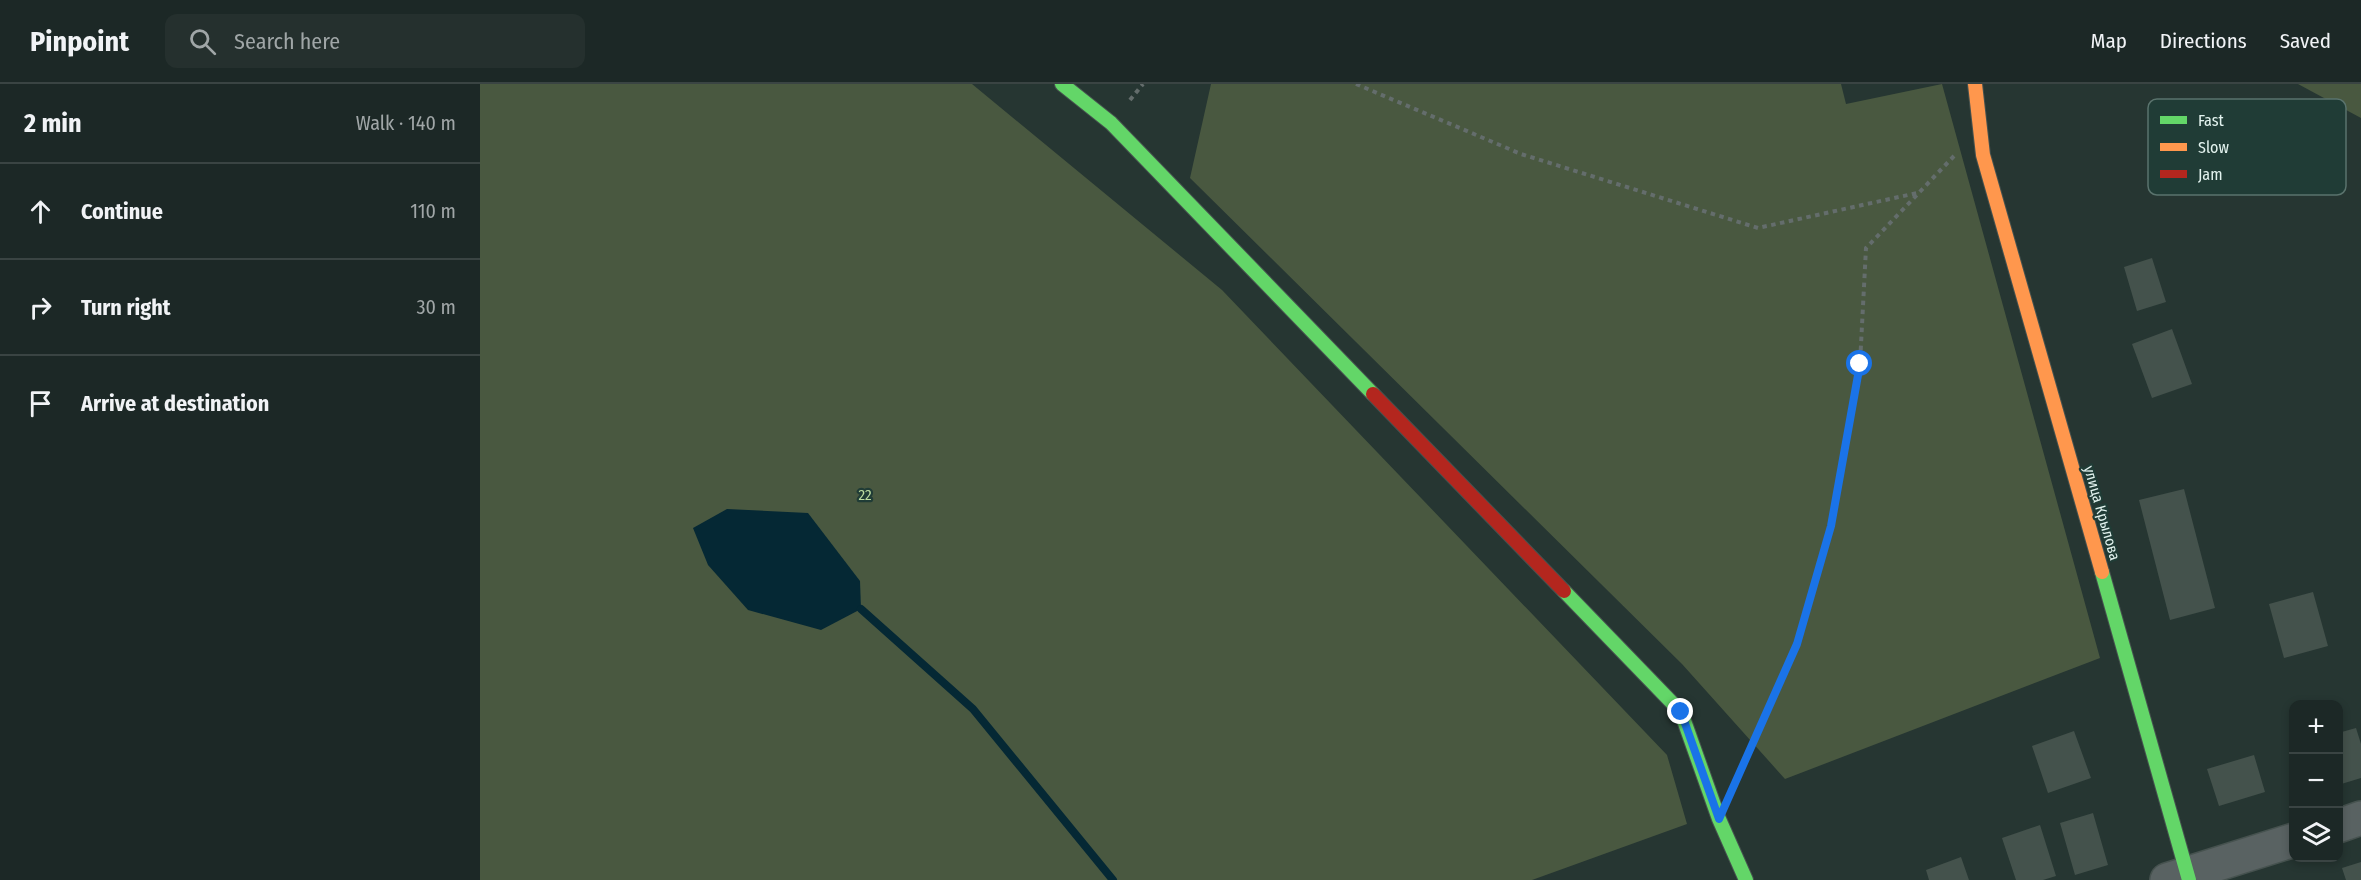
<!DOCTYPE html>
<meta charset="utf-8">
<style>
body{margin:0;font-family:"Fira Sans Condensed",sans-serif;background:#25302e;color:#f1f3f6}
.controls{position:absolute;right:18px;bottom:18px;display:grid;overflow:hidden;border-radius:12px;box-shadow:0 3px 9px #0003}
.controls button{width:54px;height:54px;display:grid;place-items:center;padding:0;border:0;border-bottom:2px solid #3a4443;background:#1c2826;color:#f1f3f6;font:30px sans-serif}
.stop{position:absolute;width:18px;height:18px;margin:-14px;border:4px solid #1a73e8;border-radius:50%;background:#fff}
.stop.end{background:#1a73e8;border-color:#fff;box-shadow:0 2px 6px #0008}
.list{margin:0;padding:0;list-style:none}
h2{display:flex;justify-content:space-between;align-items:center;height:78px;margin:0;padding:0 24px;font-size:26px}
h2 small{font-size:20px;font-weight:400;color:#a0a6a7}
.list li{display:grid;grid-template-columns:39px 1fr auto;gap:18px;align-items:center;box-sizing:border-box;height:96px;padding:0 24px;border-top:2px solid #3a4443}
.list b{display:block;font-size:22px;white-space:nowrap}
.list em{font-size:20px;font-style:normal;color:#a0a6a7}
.icon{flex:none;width:33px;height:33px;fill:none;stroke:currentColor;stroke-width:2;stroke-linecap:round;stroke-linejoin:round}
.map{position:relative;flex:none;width:1881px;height:796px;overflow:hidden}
header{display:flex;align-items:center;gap:36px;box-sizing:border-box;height:84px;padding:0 30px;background:#1c2826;border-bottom:2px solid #3a4443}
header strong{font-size:28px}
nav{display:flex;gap:33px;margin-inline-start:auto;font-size:21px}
.search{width:420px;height:54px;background:#25302e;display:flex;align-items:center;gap:15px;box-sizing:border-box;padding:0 21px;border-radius:12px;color:#a0a6a7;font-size:22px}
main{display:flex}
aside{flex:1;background:#1c2826}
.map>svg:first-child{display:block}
</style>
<header>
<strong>Pinpoint</strong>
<div class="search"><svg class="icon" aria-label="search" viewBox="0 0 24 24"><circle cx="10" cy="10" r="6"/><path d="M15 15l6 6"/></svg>Search here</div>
<nav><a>Map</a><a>Directions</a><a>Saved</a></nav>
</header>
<main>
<aside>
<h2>2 min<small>Walk · 140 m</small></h2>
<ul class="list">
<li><svg class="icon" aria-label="ahead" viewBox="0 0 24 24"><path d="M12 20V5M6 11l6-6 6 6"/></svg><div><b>Continue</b></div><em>110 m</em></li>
<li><svg class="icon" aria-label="right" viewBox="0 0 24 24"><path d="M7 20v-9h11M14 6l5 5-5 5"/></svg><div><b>Turn right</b></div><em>30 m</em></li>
<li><svg class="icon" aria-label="arrive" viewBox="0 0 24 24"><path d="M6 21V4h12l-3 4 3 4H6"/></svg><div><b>Arrive at destination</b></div></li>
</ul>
</aside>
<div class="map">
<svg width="1881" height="796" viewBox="0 0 1881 796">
<rect width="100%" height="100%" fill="#263632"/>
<!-- green -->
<path fill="#495840" d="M 0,0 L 492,0 L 742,206 L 1187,671 L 1207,740 L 1052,796 L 0,796 Z
M 731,0 L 1361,0 L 1366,20 L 1462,0 L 1620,574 L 1305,695 L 1202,580 L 710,94 Z
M 1818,0 L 1881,0 L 1881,34 Z"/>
<!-- water -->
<path fill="#052834" d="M 247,425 L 328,429 L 380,497 L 381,525 L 341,546 L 268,526 L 228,481 L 213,444 Z"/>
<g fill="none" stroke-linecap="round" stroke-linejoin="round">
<!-- stream -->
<path stroke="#052834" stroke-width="8" d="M 381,525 L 493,625 L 633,796"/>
</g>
<!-- building -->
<path fill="#44524c" d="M 1672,174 L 1686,218 L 1657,227 L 1644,183 Z
M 1692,245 L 1712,300 L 1672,314 L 1652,260 Z
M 1704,405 L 1735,524 L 1690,536 L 1659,416 Z
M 1833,508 L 1848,562 L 1804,574 L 1789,520 Z
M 1876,644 L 1881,660 L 1881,694 L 1858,701 L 1858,649 Z
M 1594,647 L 1611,694 L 1568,709 L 1552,662 Z
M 1774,671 L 1785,708 L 1739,722 L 1727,685 Z
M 1613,729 L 1628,781 L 1595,791 L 1580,739 Z
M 1560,741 L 1576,792 L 1563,796 L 1536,796 L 1522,754 Z
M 1481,773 L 1489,796 L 1449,796 L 1446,786 Z
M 1881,778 L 1881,796 L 1866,796 L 1862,784 Z"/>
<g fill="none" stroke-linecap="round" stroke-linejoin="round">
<!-- street casing -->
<g stroke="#46524f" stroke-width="36">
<path id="street" d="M 1858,742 L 1881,734
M 1687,796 L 1814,756"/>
</g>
<!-- fast casing -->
<g stroke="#46524f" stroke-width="16">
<path id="fast" d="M 582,0 L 631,39 L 893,310
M 1622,488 L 1709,796
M 1084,507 L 1201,628 L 1239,735 L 1266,796"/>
</g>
<!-- slow casing -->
<g stroke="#46524f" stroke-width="16">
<path id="slow" d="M 1495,0 L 1503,71 L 1622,488"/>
</g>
<!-- jam casing -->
<g stroke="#46524f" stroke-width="16">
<path id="jam" d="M 893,310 L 1084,507"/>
</g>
<!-- path -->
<path stroke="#646d6c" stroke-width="4" stroke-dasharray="4.5 4.5" stroke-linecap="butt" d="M 876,0 L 1041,70 L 1278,144 L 1437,109
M 650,16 L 663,0
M 1257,696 L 1317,560 L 1351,442 L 1380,280 L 1386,164 L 1474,72"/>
<!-- street -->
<use href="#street" stroke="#596262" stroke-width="33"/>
<!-- fast -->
<use href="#fast" stroke="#63d668" stroke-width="14"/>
<!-- slow -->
<use href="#slow" stroke="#ff974d" stroke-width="14"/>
<!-- jam -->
<use href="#jam" stroke="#b3261e" stroke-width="14"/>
</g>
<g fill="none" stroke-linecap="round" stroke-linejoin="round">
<!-- route -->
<path stroke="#1a73e8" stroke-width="8" d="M 1201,628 L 1239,735 L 1317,560 L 1351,442 L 1380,280"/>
</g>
<g text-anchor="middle" stroke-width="4.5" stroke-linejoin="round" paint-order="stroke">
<!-- park labels -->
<g font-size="15" fill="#bcdda0" stroke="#203c36">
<text x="385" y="416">22</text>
</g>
<!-- street labels -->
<g font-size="15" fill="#e2f2ee" stroke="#203c36">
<text transform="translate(1622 429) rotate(74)" y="5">улица Крылова</text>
</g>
</g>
<!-- legend -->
<rect x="1668" y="15" width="198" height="96" rx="9" fill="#203c36" stroke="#5a736d" stroke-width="1.5"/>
<rect x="1680" y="32" width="27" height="8" fill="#63d668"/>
<rect x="1680" y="59" width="27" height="8" fill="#ff974d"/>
<rect x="1680" y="86" width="27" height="8" fill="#b3261e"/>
<g font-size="16" fill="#e2f2ee">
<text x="1718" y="42">Fast</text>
<text x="1718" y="69">Slow</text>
<text x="1718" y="96">Jam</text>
</g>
</svg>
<div class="controls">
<button>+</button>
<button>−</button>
<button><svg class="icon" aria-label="layers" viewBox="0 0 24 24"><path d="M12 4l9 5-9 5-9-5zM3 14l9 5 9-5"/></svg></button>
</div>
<div class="stop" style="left:1380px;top:280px"></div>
<div class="stop end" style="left:1201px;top:628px"></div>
</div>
</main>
